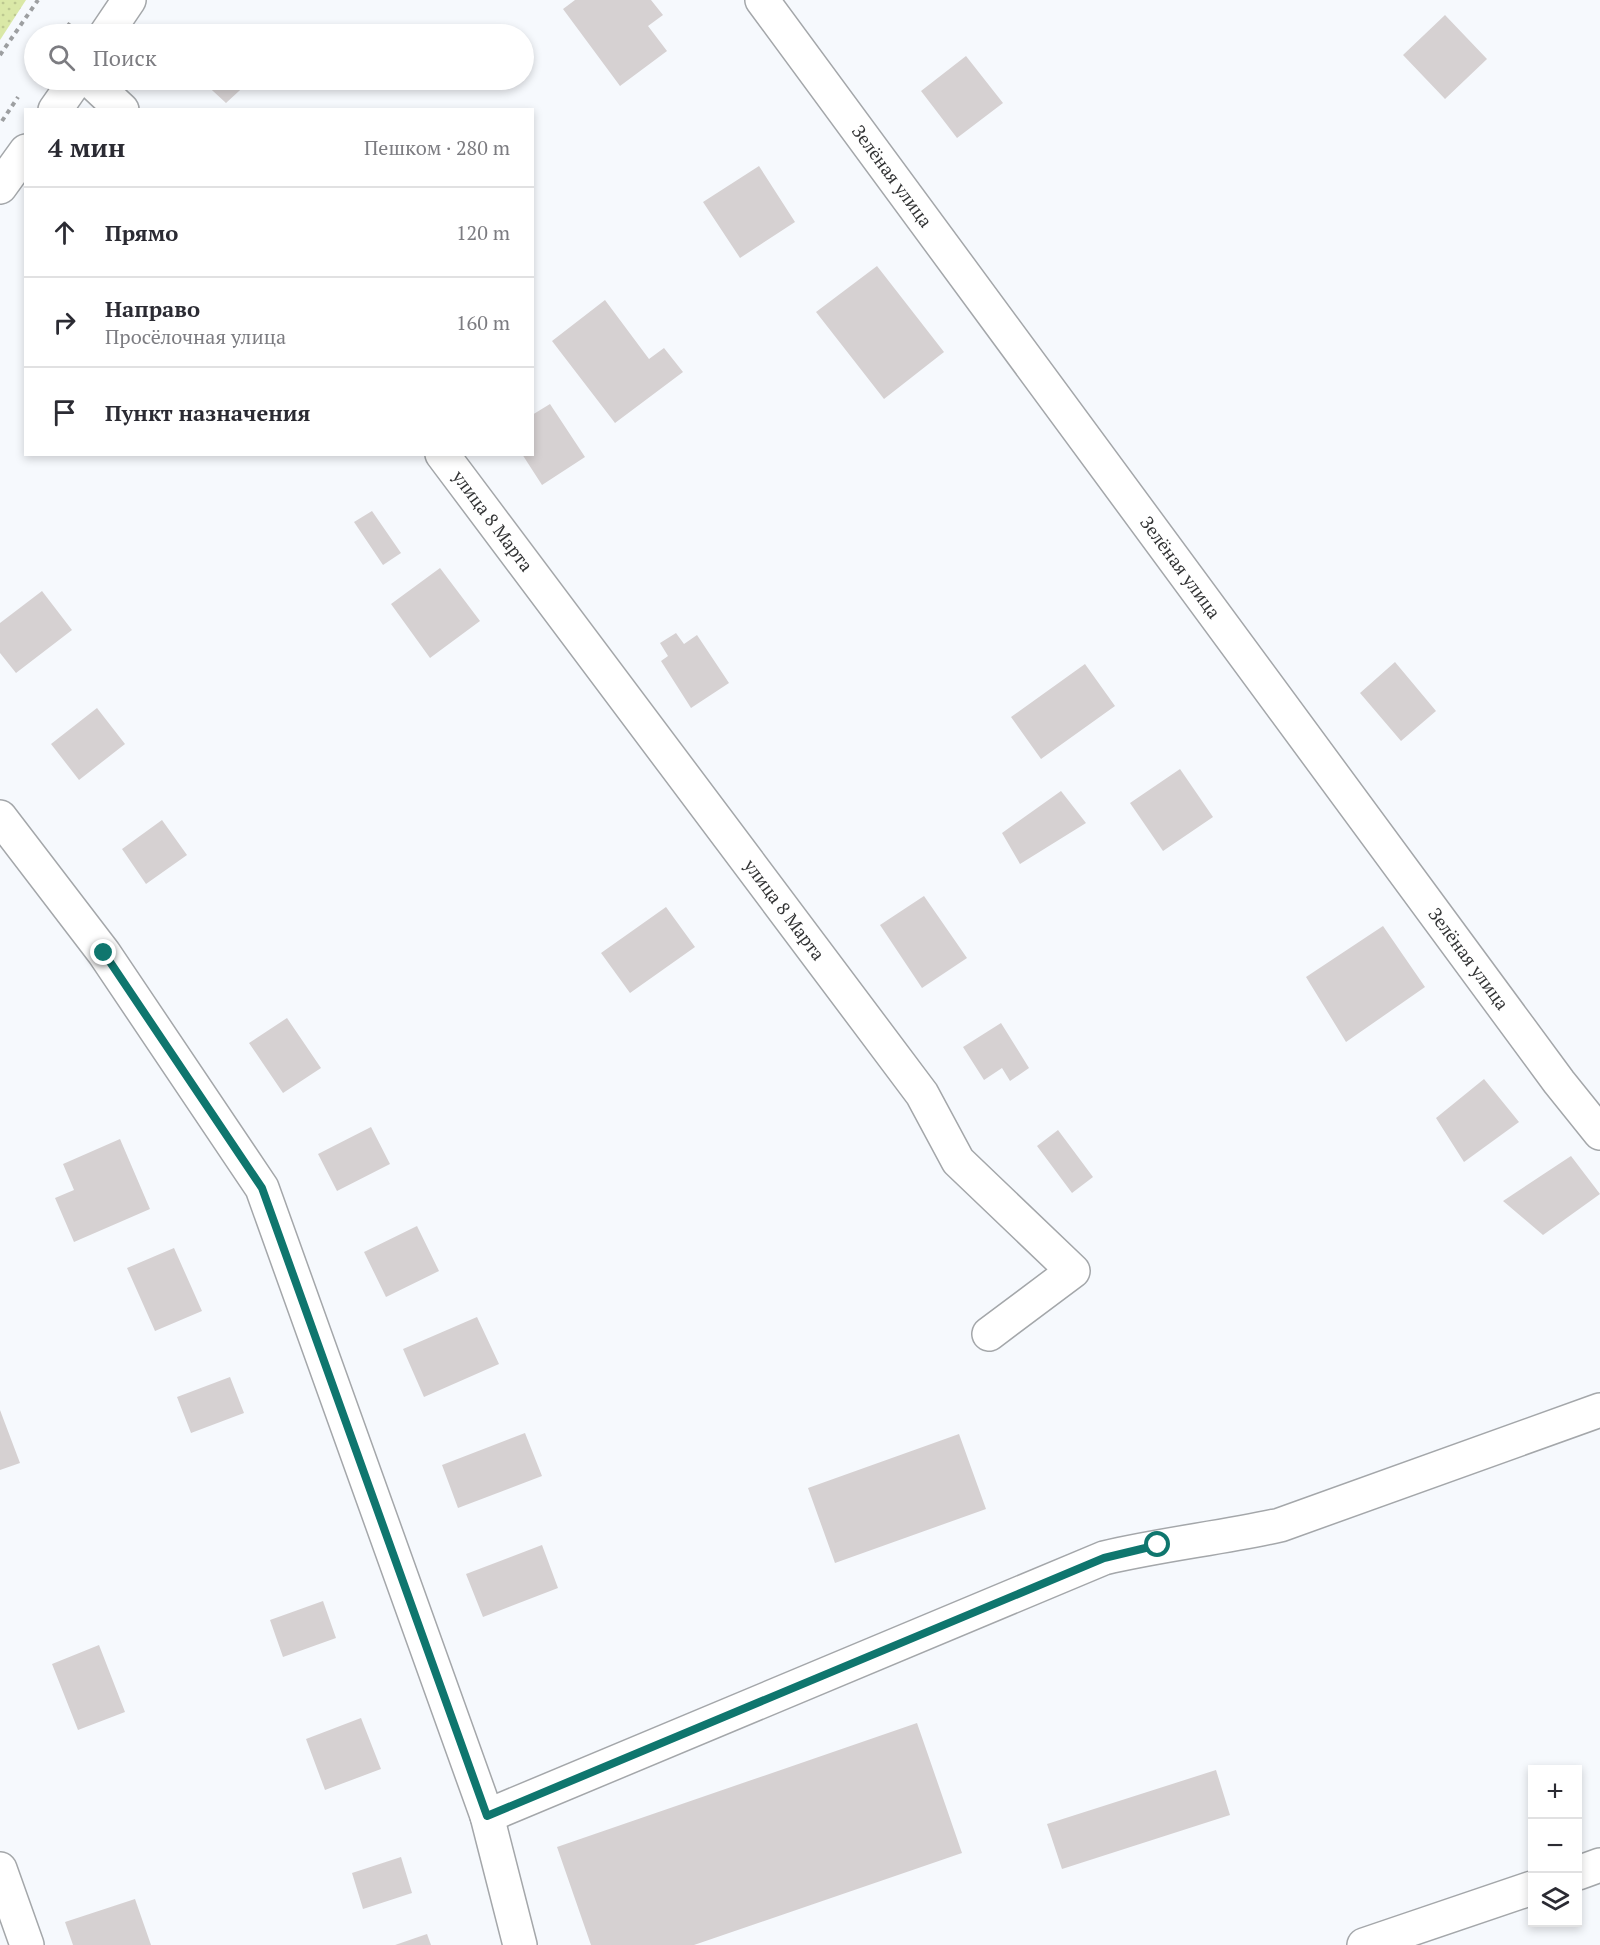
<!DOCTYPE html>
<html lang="ru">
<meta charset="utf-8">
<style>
body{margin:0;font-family:"PT Serif",serif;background:#f2f2f3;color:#2b2b33}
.controls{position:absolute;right:18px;bottom:18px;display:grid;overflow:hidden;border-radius:0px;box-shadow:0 3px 9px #0003}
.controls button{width:54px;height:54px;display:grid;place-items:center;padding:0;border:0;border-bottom:2px solid #e1e1e2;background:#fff;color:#2b2b33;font:30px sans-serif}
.stop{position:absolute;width:18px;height:18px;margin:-14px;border:4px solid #0f766e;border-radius:50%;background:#fff}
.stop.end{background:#0f766e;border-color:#fff;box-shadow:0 2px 6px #0008}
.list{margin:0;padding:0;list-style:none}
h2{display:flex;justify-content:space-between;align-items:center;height:78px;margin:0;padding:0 24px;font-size:26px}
h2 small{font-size:20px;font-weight:400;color:#7c7c81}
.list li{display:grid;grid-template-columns:39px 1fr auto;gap:18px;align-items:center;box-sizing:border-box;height:90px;padding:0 24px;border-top:2px solid #e1e1e2}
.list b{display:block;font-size:22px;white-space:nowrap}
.list p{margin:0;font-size:20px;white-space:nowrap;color:#7c7c81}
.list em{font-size:20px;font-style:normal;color:#7c7c81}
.icon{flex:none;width:33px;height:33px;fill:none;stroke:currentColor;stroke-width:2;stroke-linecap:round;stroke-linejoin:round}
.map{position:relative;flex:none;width:1600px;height:1945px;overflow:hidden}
.search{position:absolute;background:#fff;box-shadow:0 3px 9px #0003;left:24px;top:24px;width:510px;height:66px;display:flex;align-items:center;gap:15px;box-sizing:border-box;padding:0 21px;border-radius:33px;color:#7c7c81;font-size:22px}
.panel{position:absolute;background:#fff;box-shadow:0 3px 9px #0003;left:24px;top:108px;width:510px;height:348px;border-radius:0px}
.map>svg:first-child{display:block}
</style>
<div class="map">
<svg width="1600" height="1945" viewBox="0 0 1600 1945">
<defs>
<pattern id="garden-dots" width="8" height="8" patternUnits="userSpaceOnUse" patternTransform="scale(1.5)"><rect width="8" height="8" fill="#dae8a7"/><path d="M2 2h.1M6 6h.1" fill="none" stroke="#bcc790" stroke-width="1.8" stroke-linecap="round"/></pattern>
</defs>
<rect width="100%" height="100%" fill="#f6f9fd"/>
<!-- garden -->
<path fill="url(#garden-dots)" d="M 0,0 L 26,0 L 0,40 Z"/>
<!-- building -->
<path fill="#d6d1d2" d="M 575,0 L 651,0 L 663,15 L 648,26 L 667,51 L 620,86 L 563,9 Z
M 1445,15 L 1487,59 L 1445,99 L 1403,55 Z
M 966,56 L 1003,103 L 957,138 L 921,91 Z
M 201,80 L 251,80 L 226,103 Z
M 759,166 L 795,222 L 740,258 L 703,202 Z
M 877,266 L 944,352 L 884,399 L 816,312 Z
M 605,300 L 649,359 L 664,348 L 683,372 L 615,423 L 552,341 Z
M 550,404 L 585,457 L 542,485 L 522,454 L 532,454 L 532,415 Z
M 372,511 L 401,553 L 383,565 L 354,522 Z
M 440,568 L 480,621 L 430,658 L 391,604 Z
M 42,591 L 72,630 L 16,673 L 0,653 L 0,623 Z
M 676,633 L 684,644 L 697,635 L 729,683 L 691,708 L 661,661 L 668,656 L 660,643 Z
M 1395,662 L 1436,711 L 1401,741 L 1360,693 Z
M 1085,664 L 1115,706 L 1041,759 L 1011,717 Z
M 97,708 L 125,744 L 79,780 L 51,744 Z
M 1180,769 L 1213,817 L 1163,851 L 1130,803 Z
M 1061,791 L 1086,823 L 1020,864 L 1002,833 Z
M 162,820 L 187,855 L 146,884 L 122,849 Z
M 924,896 L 967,958 L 922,988 L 880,925 Z
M 666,907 L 695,947 L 630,993 L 601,953 Z
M 1383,926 L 1425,987 L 1346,1042 L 1306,977 Z
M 287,1018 L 321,1068 L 283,1093 L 249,1043 Z
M 1001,1023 L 1029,1068 L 1010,1081 L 1002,1068 L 984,1080 L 963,1047 Z
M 1484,1079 L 1519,1122 L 1464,1162 L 1436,1118 Z
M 371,1127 L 390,1164 L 337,1191 L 318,1154 Z
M 1058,1130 L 1093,1177 L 1072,1193 L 1037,1146 Z
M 120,1139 L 150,1209 L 74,1242 L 55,1198 L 74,1190 L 63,1164 Z
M 1571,1156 L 1600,1194 L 1543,1235 L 1503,1201 Z
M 417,1226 L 439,1271 L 386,1297 L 364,1252 Z
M 174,1248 L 202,1311 L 155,1331 L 127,1268 Z
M 477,1317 L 499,1364 L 424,1397 L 403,1349 Z
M 230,1377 L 244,1413 L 191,1433 L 177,1397 Z
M 0,1410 L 20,1463 L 0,1470 Z
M 525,1433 L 542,1476 L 458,1508 L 442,1465 Z
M 959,1434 L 986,1509 L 835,1563 L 808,1488 Z
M 542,1545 L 558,1588 L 483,1617 L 466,1574 Z
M 323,1601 L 336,1638 L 283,1657 L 270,1620 Z
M 99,1645 L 125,1712 L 78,1730 L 52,1664 Z
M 361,1718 L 381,1769 L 325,1790 L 306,1739 Z
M 917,1723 L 962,1853 L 694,1945 L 591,1945 L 557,1847 Z
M 1216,1770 L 1230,1815 L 1062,1869 L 1047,1824 Z
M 401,1857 L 412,1893 L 363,1909 L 352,1873 Z
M 135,1899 L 151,1945 L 73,1945 L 65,1922 Z
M 427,1934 L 431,1945 L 395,1945 Z"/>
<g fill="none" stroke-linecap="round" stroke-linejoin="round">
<!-- minor casing -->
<g stroke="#a4a7aa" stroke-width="36">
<g id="minor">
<path id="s1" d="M 762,0 L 1559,1082 L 1600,1133"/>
<path d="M 106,34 L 129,0"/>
<path d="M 90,80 L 122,110"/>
<path d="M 55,110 L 76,80"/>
<path d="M 0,187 L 26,151"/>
<path id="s2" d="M 442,454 L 922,1094 L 958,1161 L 1073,1271 L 989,1334"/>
<path d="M 0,817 L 104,953 L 262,1188 L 487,1816 L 520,1945"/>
<path d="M 487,1816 L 1104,1558 C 1163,1544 1222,1538 1280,1525 L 1600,1410"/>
<path d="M 0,1869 L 27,1945"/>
<path d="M 1578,1873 L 1600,1865"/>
<path d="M 1364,1945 L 1532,1888"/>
</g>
</g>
<!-- path -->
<path stroke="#9d9fa1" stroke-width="4" stroke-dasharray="4.5 4.5" stroke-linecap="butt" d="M 62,34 L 70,23
M 0,55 L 38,0
M 2,121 L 18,97"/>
<!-- minor -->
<use href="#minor" stroke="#fff" stroke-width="33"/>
</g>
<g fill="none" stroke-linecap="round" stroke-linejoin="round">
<!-- route -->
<path stroke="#0f766e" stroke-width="8" d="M 104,953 L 262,1188 L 487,1816 L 1104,1558 L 1158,1545"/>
</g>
<g text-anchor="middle" stroke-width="6" stroke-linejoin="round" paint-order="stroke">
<!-- street labels -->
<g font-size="18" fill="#323334" stroke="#f6f9fd">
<text dy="6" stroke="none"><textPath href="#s1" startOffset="219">Зелёная улица</textPath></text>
<text dy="6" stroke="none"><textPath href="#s2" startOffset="84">улица 8 Марта</textPath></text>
<text dy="6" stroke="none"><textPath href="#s1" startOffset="705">Зелёная улица</textPath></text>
<text dy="6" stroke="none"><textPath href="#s2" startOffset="570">улица 8 Марта</textPath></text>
<text dy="6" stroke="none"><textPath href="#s1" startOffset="1191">Зелёная улица</textPath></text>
</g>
</g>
</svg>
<div class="controls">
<button>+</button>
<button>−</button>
<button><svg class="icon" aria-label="layers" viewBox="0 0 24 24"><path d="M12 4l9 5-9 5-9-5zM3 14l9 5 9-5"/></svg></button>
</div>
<div class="stop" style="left:1158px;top:1545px"></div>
<div class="stop end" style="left:104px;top:953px"></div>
<div class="search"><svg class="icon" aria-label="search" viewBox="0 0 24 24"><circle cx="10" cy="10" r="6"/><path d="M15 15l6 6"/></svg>Поиск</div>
<section class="panel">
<h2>4 мин<small>Пешком · 280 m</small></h2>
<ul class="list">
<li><svg class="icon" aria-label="ahead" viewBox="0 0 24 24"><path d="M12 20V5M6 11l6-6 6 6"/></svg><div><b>Прямо</b></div><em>120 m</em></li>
<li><svg class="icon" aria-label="right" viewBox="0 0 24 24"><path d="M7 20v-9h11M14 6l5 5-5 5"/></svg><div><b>Направо</b><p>Просёлочная улица</p></div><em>160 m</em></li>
<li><svg class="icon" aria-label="arrive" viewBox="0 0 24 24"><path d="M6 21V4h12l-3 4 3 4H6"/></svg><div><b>Пункт назначения</b></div></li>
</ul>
</section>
</div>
